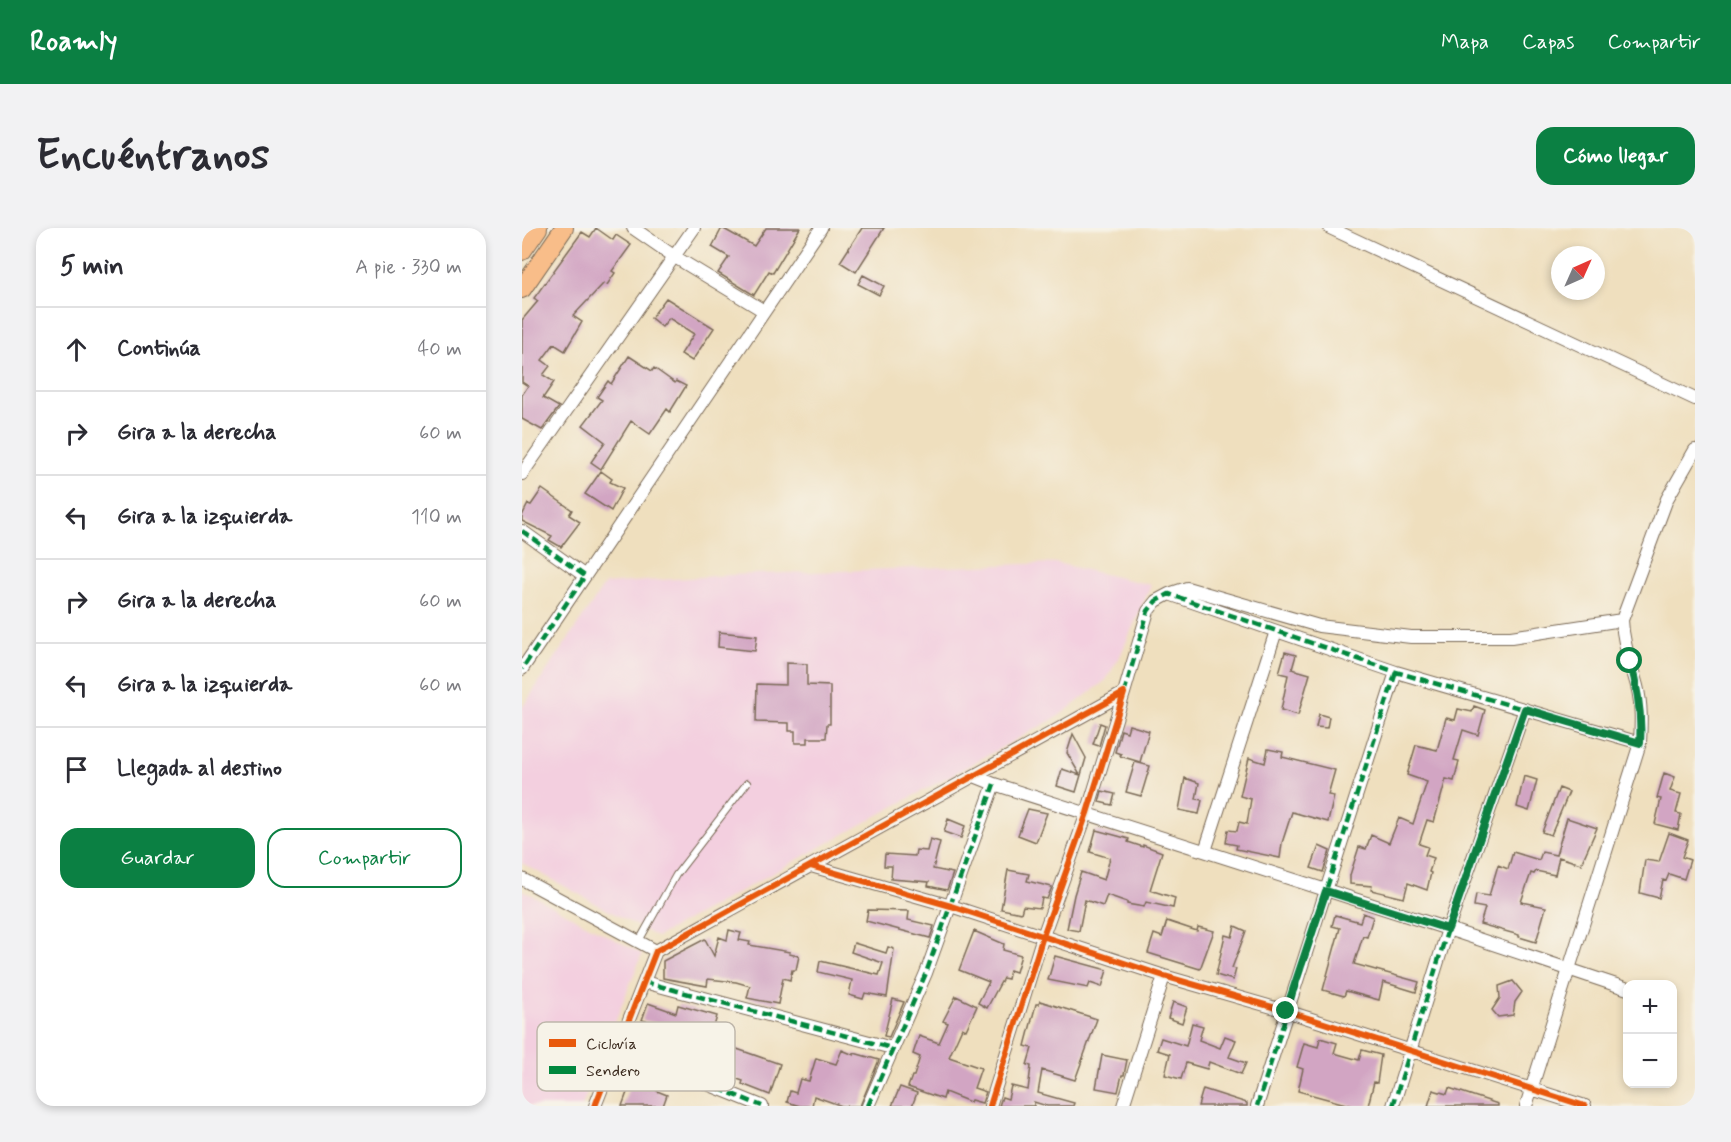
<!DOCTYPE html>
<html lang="es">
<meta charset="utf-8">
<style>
body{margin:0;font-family:Mynerve,sans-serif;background:#f2f2f3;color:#2b2b33}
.controls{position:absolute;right:18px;bottom:18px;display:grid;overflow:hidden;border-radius:12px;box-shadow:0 3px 9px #0003}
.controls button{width:54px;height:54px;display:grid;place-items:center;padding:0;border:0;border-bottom:2px solid #e1e1e2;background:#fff;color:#2b2b33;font:30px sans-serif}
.compass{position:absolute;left:1029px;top:18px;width:54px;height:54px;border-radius:50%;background:#fff;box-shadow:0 3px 9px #0003;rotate:45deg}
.stop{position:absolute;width:18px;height:18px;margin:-14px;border:4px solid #0b8043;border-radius:50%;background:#fff}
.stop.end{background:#0b8043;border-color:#fff;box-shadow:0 2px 6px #0008}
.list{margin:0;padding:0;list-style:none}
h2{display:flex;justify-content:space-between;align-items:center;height:78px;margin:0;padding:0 24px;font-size:26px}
h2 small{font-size:20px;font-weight:400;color:#7c7c81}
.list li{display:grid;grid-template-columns:39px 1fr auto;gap:18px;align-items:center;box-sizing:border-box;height:84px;padding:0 24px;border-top:2px solid #e1e1e2}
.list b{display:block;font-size:22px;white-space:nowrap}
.list em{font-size:20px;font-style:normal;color:#7c7c81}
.actions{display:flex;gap:12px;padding:18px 24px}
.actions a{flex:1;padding:14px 0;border:2px solid #0b8043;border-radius:18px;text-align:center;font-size:21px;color:#0b8043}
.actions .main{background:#0b8043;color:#fff}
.icon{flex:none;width:33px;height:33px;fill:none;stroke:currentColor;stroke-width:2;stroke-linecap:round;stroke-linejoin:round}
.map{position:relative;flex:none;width:1173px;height:878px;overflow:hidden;border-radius:18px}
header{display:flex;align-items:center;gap:36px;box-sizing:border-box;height:84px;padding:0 30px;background:#0b8043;color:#fff}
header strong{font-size:28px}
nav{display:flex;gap:33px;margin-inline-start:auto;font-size:21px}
.intro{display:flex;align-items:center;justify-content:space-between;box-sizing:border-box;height:144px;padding:0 36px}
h1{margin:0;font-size:42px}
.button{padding:15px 27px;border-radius:18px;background:#0b8043;color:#fff;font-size:21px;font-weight:700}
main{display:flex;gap:36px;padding:0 36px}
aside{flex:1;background:#fff;border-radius:18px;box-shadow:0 3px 9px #0003}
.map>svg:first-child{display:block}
</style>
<header>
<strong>Roamly</strong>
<nav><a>Mapa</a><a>Capas</a><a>Compartir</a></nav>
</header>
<div class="intro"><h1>Encuéntranos</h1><a class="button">Cómo llegar</a></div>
<main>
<aside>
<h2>5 min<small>A pie · 330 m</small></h2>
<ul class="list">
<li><svg class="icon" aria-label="ahead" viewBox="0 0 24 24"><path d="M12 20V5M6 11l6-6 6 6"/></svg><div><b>Continúa</b></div><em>40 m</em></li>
<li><svg class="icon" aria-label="right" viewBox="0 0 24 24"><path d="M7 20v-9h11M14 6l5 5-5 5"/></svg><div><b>Gira a la derecha</b></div><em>60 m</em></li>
<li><svg class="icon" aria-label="left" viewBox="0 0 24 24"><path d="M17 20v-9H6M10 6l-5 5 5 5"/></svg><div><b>Gira a la izquierda</b></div><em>110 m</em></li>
<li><svg class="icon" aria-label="right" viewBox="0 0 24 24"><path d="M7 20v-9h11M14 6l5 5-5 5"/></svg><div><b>Gira a la derecha</b></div><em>60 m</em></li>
<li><svg class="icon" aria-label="left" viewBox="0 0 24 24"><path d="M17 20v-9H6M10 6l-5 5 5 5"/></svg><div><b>Gira a la izquierda</b></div><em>60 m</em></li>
<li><svg class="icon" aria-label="arrive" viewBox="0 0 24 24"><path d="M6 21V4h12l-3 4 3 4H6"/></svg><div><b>Llegada al destino</b></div></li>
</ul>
<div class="actions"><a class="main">Guardar</a><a>Compartir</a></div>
</aside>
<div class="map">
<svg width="1173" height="878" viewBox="0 0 1173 878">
<rect width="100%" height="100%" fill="#f7f3e8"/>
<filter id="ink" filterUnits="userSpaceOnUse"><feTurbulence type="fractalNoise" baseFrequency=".0167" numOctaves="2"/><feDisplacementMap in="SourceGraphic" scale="12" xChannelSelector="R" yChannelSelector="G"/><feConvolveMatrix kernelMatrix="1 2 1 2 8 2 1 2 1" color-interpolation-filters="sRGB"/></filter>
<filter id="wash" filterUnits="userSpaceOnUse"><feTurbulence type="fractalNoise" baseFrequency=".008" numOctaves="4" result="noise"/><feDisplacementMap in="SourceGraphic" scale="24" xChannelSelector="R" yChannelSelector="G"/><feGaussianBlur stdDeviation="1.35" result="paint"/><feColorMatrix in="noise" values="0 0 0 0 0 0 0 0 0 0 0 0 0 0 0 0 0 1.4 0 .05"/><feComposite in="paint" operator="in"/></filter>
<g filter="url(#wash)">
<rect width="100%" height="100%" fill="#efdfbe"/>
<!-- built -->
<path fill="#f3cfdf" d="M 534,335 L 629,357 L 599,426 L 584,452 L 537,488 L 135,709 L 0,635 L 0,480 L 83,356 L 208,347 Z
M 0,662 L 120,726 L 60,878 L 0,878 Z"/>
<g id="blocks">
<!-- building -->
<path fill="#d2a5c3" d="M 74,0 L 91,12 L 94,7 L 109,17 L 90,43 L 93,45 L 85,57 L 82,55 L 51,88 L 60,94 L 43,123 L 32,116 L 20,132 L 28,138 L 21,147 L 32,154 L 21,170 L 37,179 L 20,202 L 0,191 L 0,167 L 6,158 L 0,154 L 0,92 L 16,73 L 12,70 L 60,4 L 68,9 Z
M 200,0 L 232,18 L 244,0 L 278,0 L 251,45 L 247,43 L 232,67 L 196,45 L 207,29 L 190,19 Z
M 340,0 L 362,0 L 334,44 L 318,34 Z
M 341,47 L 362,58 L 357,67 L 336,56 Z
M 144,70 L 192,100 L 170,133 L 159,126 L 172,106 L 147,90 L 140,99 L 129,90 Z
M 107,128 L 130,143 L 132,140 L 153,155 L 154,153 L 164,158 L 148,184 L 145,181 L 128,206 L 109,193 L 79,241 L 69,234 L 83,214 L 61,197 L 80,172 L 75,169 L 86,153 L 89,156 Z
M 79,243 L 90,251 L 88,254 L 101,260 L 89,283 L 63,266 Z
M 20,261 L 50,282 L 47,287 L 58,294 L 39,319 L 27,312 L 30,308 L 0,293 L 0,288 L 6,276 L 9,277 Z
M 197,404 L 235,408 L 233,423 L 196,419 Z
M 763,424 L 774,427 L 770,441 L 788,446 L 776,487 L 759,482 L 766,447 L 757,445 Z
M 264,435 L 285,436 L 285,457 L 308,458 L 308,496 L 305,496 L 304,510 L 286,510 L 286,515 L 273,515 L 273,503 L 267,503 L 267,495 L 234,494 L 235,456 L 264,457 Z
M 952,478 L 963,482 L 956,507 L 941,502 L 932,532 L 937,533 L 932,553 L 924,551 L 912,594 L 905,592 L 897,616 L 906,619 L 903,627 L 912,630 L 907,644 L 909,645 L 905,662 L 886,655 L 882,670 L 849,662 L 850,658 L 828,656 L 828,647 L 837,619 L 844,621 L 849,607 L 867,615 L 877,590 L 891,596 L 905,554 L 885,547 L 894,517 L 915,522 L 924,490 L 933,492 L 936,481 L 950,484 Z
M 797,486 L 807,489 L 805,500 L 794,499 Z
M 578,495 L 583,497 L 577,518 L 571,516 Z
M 607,497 L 627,503 L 618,534 L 598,528 L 599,526 L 593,524 L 599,502 L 605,504 Z
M 551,506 L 564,530 L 554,564 L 535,558 L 540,541 L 558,547 L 545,525 Z
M 746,521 L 761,524 L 760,529 L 813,542 L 806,567 L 812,568 L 806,594 L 770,584 L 760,615 L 758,630 L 714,621 L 715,617 L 704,615 L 706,602 L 715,603 L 717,594 L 725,596 L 729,571 L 718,568 L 727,530 L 743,535 Z
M 613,534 L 628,538 L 619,568 L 604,564 Z
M 1142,545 L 1153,549 L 1148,563 L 1159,566 L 1154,585 L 1159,586 L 1156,602 L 1133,596 L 1139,571 L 1135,570 Z
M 1002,548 L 1015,552 L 1007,583 L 995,579 Z
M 663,550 L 677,555 L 674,571 L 680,572 L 677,586 L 657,582 Z
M 1037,560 L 1047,564 L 1029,607 L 1020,604 Z
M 580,563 L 593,566 L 590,577 L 577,574 Z
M 506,581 L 525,585 L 514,614 L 496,607 Z
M 1045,590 L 1075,600 L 1059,636 L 1037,629 L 1033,647 L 1014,643 L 1012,646 L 1009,645 L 999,674 L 1024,679 L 1014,714 L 997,709 L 997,707 L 958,696 L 963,680 L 952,678 L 954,666 L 967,668 L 976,637 L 986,641 L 991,624 L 1017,632 L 1020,624 L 1034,627 Z
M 426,591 L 443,598 L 439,610 L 422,604 Z
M 574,602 L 607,611 L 606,614 L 621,619 L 621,617 L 640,624 L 628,662 L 653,670 L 651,680 L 624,674 L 622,679 L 605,676 L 605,674 L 585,667 L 581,678 L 563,672 L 557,703 L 545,701 L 552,667 L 559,644 L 582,652 L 588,630 L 568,624 Z
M 1147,605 L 1166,612 L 1160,629 L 1168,632 L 1162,651 L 1147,646 L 1144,653 L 1141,652 L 1137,670 L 1118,665 L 1123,632 L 1137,634 Z
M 408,611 L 418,614 L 411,641 L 431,645 L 425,662 L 406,658 L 407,654 L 369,651 L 370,638 L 362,638 L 363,626 L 393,628 L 394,622 L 405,623 Z
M 797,618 L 808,623 L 801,644 L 789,640 Z
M 486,642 L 507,646 L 505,653 L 530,659 L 525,671 L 520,670 L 518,680 L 501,678 L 499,685 L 479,681 Z
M 346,682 L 387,683 L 386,692 L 412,698 L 408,710 L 344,693 Z
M 841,685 L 851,689 L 845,709 L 841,708 L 832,736 L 897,754 L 894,764 L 861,754 L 857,772 L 824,763 L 822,768 L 801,762 L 818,700 L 810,698 L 813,687 L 838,694 Z
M 645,693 L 675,703 L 676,699 L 692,703 L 678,741 L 626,725 L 632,706 L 640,709 Z
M 713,698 L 724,703 L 710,740 L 714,741 L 711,752 L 694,747 L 703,707 L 710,709 Z
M 207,702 L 219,705 L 217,712 L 228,714 L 227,717 L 268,724 L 267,726 L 277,728 L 274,742 L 270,742 L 268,752 L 261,750 L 256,776 L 225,770 L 228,758 L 214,754 L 186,751 L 185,758 L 141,750 L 141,733 L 183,711 L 192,728 L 197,709 L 205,712 Z
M 452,703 L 482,716 L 481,722 L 499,727 L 494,744 L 488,742 L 486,751 L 481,750 L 465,780 L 456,775 L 467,754 L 437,742 Z
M 332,715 L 364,725 L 366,719 L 372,721 L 365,769 L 343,765 L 341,771 L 327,767 L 330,752 L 296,744 L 298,733 L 357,747 L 361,735 L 329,724 Z
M 533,728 L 585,742 L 580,759 L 568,755 L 566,760 L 526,752 Z
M 991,753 L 1000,764 L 993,774 L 991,787 L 976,789 L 970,782 L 978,770 L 977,758 Z
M 434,768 L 455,778 L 444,802 L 440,800 L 427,829 L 459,840 L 452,860 L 464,864 L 460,875 L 449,872 L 448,874 L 423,864 L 421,871 L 386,859 L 390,848 L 392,848 L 398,829 L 391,826 L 397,808 L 417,815 L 426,795 L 421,793 Z
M 371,771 L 382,774 L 367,809 L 362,808 Z
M 518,773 L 575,791 L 553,852 L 520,842 L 516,865 L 552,875 L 551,878 L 525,878 L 512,874 L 512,878 L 477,878 L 480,869 L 486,871 L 489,858 L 506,862 L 509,838 L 505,837 L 510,820 L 503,818 L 514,776 L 517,776 Z
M 651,774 L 665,779 L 660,795 L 646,790 Z
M 126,775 L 154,785 L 156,777 L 195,788 L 190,806 L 197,808 L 195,814 L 258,836 L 248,867 L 220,856 L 221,853 L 180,839 L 185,823 L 163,816 L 159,831 L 144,827 L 148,810 L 132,804 L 135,796 L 120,792 Z
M 670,795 L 681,798 L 677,812 L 698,820 L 703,808 L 714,812 L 707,829 L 724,835 L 719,846 L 687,834 L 685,841 L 664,835 L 659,851 L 643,847 L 648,826 L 635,822 L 639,810 L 664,818 Z
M 798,810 L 815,815 L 812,825 L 837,832 L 840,822 L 859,827 L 855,855 L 852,854 L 846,878 L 831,878 L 776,863 L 781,841 L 775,839 L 782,815 L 796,819 Z
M 320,822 L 332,827 L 332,825 L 357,832 L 338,878 L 320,878 L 292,868 L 290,878 L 278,878 L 265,874 L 268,863 L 274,865 L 278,851 L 287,853 L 294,830 L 314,836 Z
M 580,827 L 605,832 L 602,847 L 600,847 L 596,864 L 574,860 Z
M 113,843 L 138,850 L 135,863 L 145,867 L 141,878 L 100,878 Z
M 378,859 L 395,865 L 390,878 L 370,878 Z
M 927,860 L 976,876 L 976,878 L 906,878 L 911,862 L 925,866 Z
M 681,861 L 725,875 L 725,878 L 676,878 Z"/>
</g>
</g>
<g filter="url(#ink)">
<use href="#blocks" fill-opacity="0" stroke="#7a6956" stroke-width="1.5"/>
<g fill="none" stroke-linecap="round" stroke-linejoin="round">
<!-- lane casing -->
<g stroke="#7a6956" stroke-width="8">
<path id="lane" d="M 117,713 L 154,647 L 225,555"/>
</g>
<!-- street casing -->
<g stroke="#7a6956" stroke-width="14">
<path id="street" d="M 111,0 L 153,29 L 242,83
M 808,0 L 1173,171
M 0,246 L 172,0
M 0,303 L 63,348
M 647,366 L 665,360 L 797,398 L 889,409 L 989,409 L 1100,392 L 1145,271 L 1173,222
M 0,441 L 299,0
M 602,465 L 626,383 L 634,373 L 647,366 L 874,444 L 1118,515
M 452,548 L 472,556 L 926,701 L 1106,761
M 683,623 L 754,403
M 289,638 L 429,678 L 642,748 L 764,783 L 1063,878
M 0,651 L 134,723
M 122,754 L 370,820
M 96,820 L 240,878
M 73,878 L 134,723 L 602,465 L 565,585 L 521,708 L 468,878
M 346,878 L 404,745 L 472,556
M 601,878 L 642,748
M 735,878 L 874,444
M 871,878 L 926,701 L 1003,481
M 1004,878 L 1118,515 C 1119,496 1120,477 1115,458 C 1109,435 1101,417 1100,392"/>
</g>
<!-- primary casing -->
<g stroke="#7a6956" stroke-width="20">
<path id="primary" d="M 0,23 L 16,0
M 0,61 L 42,0"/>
</g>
<!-- lane -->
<use href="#lane" stroke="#fff" stroke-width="6"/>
<!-- street -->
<use href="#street" stroke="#fff" stroke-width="12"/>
<!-- primary -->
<use href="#primary" stroke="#f8bd89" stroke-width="18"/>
<!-- quiet -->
<path stroke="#00873e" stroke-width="4.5" stroke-dasharray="9 4.5" stroke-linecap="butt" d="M 0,303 L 63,348 L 0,441
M 602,465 L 626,383 L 634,373 L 647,366 L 874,444 L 1118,515
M 122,754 L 370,820
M 96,820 L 240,878
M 346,878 L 404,745 L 472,556
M 735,878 L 874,444
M 871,878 L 926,701 L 1003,481"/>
<!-- cycleway casing -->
<g stroke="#f7f3e8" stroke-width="10">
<path id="cycleway" d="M 289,638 L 429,678 L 642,748 L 764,783 L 1063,878
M 73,878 L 134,723 L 602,465 L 565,585 L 521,708 L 468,878"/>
</g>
<!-- cycleway -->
<use href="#cycleway" stroke="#e8590c" stroke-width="6"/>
</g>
</g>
<g fill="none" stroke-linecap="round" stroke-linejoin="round" filter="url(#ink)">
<!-- route -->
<path stroke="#0b8043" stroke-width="8" d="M 764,783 L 804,663 L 926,701 L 1003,481 L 1118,515 C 1120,486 1116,461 1108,433"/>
</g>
<!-- legend -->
<rect x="15" y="794" width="198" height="69" rx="9" fill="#f7f3e8" stroke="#bfb7ab" stroke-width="1.5"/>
<rect x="27" y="811" width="27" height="8" fill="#e8590c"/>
<rect x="27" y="838" width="27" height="8" fill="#00873e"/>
<g font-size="16" fill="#3b2a1e">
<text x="64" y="821">Ciclovía</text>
<text x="64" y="848">Sendero</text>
</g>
</svg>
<div class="controls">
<button>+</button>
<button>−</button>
</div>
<svg class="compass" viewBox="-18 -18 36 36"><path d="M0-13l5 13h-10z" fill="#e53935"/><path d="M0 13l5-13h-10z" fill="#7c7c81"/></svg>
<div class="stop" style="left:1108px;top:433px"></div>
<div class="stop end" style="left:764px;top:783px"></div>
</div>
</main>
